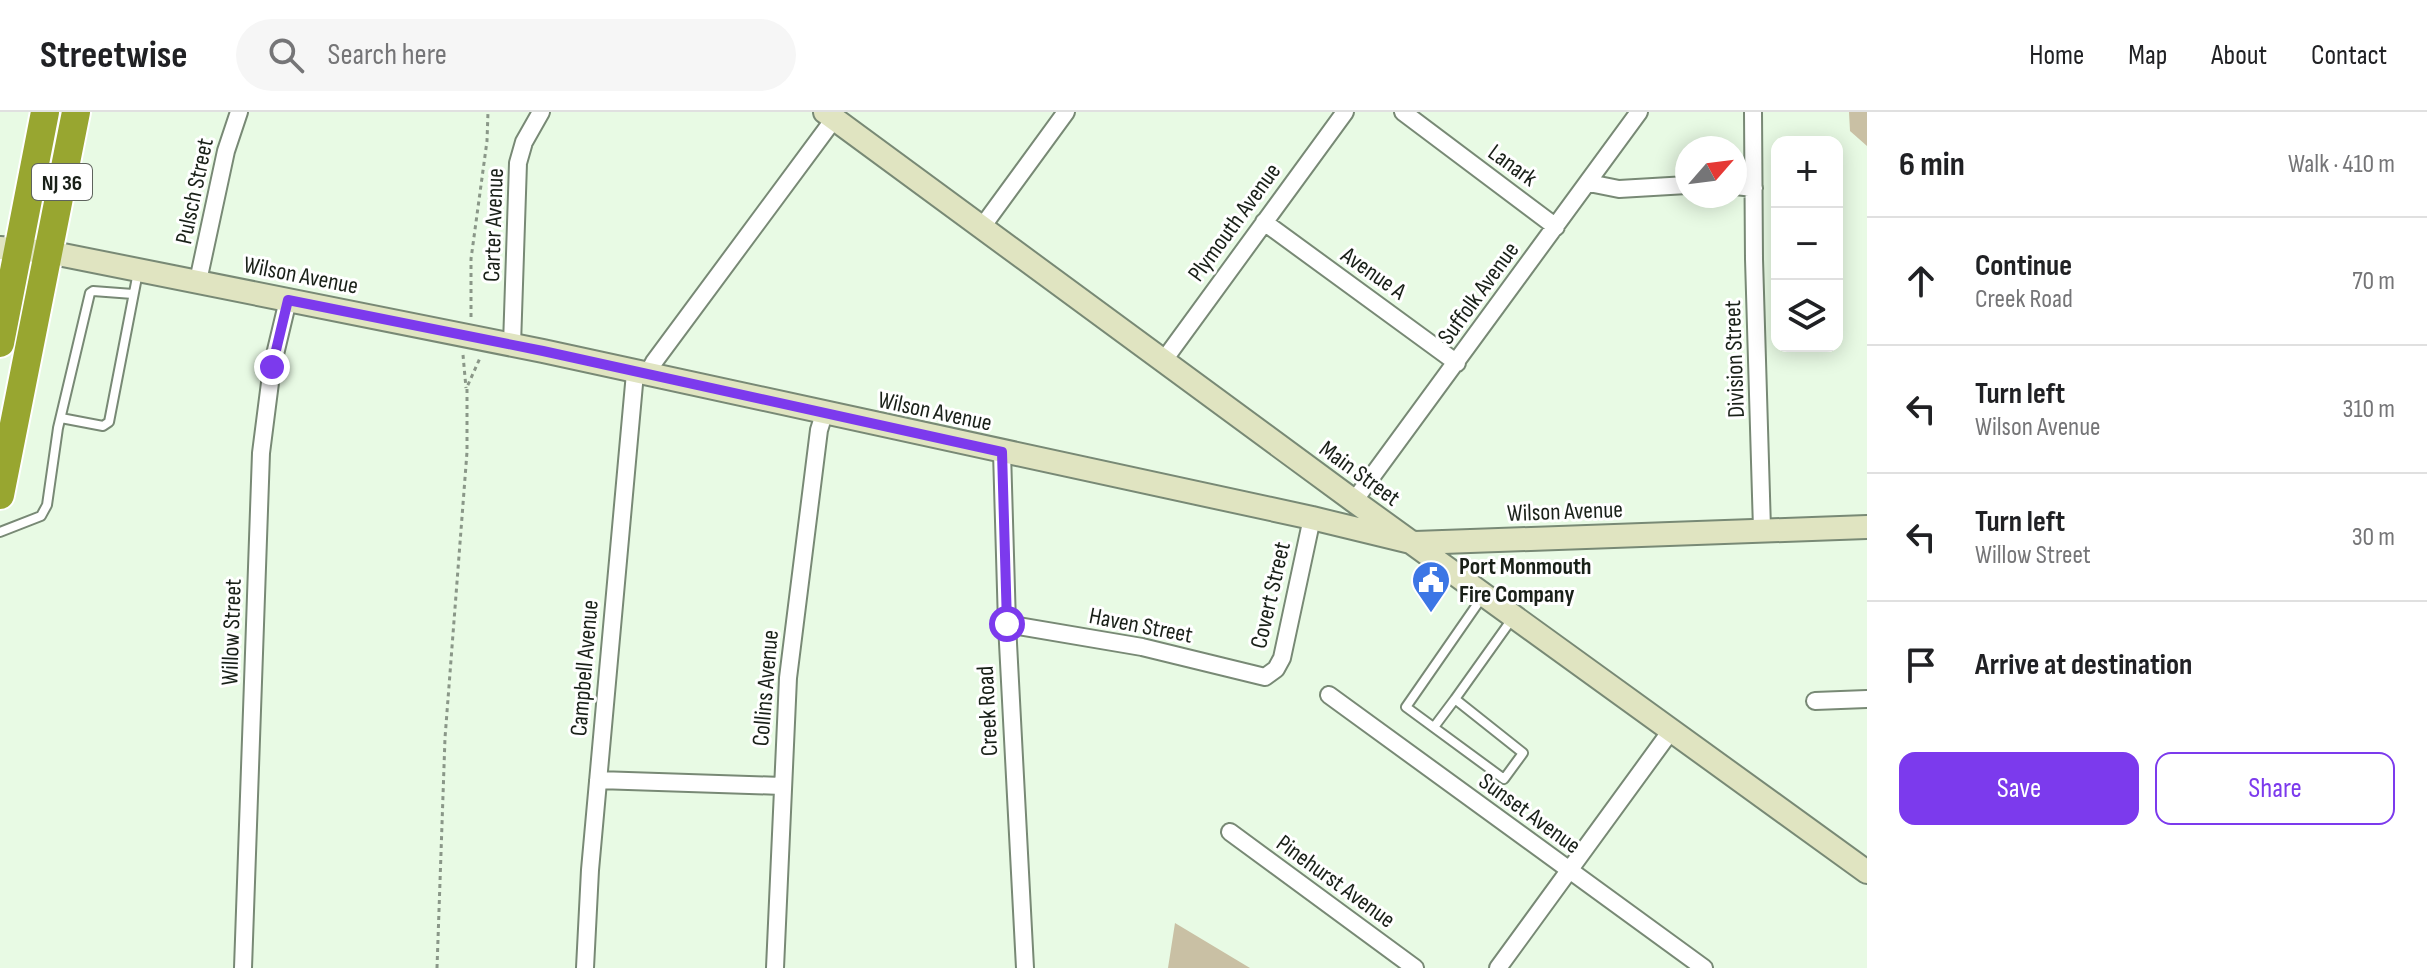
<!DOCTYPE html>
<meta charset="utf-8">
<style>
body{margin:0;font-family:"Sofia Sans Condensed",sans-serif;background:#f6f6f6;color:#202124}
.controls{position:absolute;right:24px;top:24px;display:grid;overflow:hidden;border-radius:16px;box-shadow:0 4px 20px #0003}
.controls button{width:72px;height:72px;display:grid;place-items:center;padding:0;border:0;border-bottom:2px solid #e0e0e0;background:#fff;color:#202124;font:40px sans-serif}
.compass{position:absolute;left:1675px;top:24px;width:72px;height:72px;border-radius:50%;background:#fff;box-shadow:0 4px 20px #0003;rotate:62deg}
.stop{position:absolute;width:24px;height:24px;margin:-18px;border:6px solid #7c3aed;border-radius:50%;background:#fff}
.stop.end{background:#7c3aed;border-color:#fff;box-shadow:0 2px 8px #0008}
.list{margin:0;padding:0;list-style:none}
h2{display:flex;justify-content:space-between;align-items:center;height:104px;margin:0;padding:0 32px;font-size:34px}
h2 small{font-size:26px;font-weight:400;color:#757577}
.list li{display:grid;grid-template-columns:52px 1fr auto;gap:24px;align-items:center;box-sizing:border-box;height:128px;padding:0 32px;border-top:2px solid #e0e0e0}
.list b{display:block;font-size:30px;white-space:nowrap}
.list p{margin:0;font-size:26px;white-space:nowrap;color:#757577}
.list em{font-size:26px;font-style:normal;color:#757577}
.actions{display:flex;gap:16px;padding:24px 32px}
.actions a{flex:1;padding:18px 0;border:2px solid #7c3aed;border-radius:16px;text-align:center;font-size:28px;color:#7c3aed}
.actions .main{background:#7c3aed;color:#fff}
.icon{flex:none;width:44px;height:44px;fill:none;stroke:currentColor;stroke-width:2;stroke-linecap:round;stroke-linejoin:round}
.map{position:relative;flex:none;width:1867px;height:856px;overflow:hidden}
header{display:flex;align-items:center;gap:48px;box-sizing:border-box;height:112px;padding:0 40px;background:#fff;border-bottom:2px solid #e0e0e0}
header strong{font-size:38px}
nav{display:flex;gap:44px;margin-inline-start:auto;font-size:28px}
.search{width:560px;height:72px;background:#f6f6f6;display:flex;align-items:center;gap:20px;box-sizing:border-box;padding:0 28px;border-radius:44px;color:#757577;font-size:30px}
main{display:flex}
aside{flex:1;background:#fff}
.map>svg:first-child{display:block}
</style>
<header>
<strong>Streetwise</strong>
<div class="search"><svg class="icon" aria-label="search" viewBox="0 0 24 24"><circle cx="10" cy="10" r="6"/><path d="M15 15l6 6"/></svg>Search here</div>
<nav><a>Home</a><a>Map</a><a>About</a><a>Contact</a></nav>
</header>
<main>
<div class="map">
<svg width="1867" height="856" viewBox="0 0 1867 856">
<rect width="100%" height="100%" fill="#e8fae4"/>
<!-- green -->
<path fill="#c9c0a4" d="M 1849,0 L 1867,0 L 1867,34 L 1850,19 Z
M 1175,811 L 1250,856 L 1168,856 Z"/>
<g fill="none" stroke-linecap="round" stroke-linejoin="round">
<!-- lane casing -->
<g stroke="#788975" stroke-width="12">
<path id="lane" d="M 61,306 L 103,314 L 109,310 L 138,160
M 0,420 L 41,404 L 47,393 L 58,316 L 90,181 L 93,179 L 133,182
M 1483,484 L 1406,595 L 1504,667 L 1523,641 L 1455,587 L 1512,507
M 1434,615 L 1455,587"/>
</g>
<!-- street casing -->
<g stroke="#788975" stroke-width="20">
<path id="street" d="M 1403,0 L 1556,115
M 1753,0 L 1754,147 L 1762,417
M 1589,71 L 1619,77 L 1687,73
M 1735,74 L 1754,76
M 1264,110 L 1457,251
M 982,115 L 1066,0
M 198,169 L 226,39 L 239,0
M 512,233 L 518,51 L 524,30 L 541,0
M 1164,248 L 1345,0
M 647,263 L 654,250 L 834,7
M 1002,340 L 1007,512 L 1025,856
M 1354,389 L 1639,0
M 1007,512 L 1142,535 L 1265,565 L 1276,557 L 1282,546 L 1312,406
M 1329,583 L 1704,856
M 1815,589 L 1867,587
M 598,668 L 782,674
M 1230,720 L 1415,856
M 243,856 L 261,341 L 272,255 L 288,188
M 585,856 L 590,758 L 635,261
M 775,856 L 788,566 L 819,318 L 824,302
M 1498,856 L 1670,620"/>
</g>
<!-- secondary casing -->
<g stroke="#788975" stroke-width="26">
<path id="secondary" d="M 825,0 L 1354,389 L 1867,760
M 0,136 L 48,140 L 543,239 L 1312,406 L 1415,431 L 1867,415"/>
</g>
<!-- highway casing -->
<g stroke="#fff" stroke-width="32">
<path id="highway" d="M 0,231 L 45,0
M 0,383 L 76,0"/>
</g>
<!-- path -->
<path stroke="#8a9788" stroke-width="3" stroke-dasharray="4 4" stroke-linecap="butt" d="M 471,205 L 471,147 L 487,29 L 488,0
M 463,243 L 466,276
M 437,856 L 445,626 L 467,340 L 467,275 L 480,246"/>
<!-- lane -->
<use href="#lane" stroke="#fff" stroke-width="8"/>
<!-- street -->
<use href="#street" stroke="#fff" stroke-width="16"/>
<!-- secondary -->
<use href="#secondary" stroke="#e0e4c1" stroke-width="22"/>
<!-- highway -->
<use href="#highway" stroke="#98a630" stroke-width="28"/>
</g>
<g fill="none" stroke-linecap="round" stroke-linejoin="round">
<!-- route -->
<path stroke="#7c3aed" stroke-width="10" d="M 272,255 L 288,188 L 543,239 L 1002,340 L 1007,512"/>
</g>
<!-- icons -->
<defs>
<g id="civic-pin" transform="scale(2)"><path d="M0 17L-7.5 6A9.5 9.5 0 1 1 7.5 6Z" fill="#3c76e5" stroke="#fff"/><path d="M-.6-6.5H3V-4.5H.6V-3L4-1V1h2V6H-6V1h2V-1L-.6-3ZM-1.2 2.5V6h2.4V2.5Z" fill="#fff"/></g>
</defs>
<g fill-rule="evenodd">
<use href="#civic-pin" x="1431" y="468"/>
</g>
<g text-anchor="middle" stroke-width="6" stroke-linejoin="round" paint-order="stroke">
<!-- shield labels -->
<rect fill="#fff" stroke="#5e635d" stroke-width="2" x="32" y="52" width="60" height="36" rx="6"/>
<g font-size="22" font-weight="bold" fill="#192018">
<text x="62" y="78">NJ 36</text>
</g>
<!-- street labels -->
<g font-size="24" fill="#192018" stroke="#fff">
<text transform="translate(1513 53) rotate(36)" y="8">Lanark</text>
<text transform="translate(194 79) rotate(-78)" y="8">Pulsch Street</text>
<text transform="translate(1234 110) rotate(-54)" y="8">Plymouth Avenue</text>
<text transform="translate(493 113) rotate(-88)" y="8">Carter Avenue</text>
<text transform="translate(1374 161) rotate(35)" y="8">Avenue A</text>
<text transform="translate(301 163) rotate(11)" y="8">Wilson Avenue</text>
<text transform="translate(1478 181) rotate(-54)" y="8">Suffolk Avenue</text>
<text transform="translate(1734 247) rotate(-92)" y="8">Division Street</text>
<text transform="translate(935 299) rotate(12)" y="8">Wilson Avenue</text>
<text transform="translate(1360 361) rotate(36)" y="8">Main Street</text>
<text transform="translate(1565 399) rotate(-2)" y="8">Wilson Avenue</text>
<text transform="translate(1270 483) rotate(-77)" y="8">Covert Street</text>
<text transform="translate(1141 513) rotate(11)" y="8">Haven Street</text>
<text transform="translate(231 520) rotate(-88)" y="8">Willow Street</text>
<text transform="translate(584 556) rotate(-85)" y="8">Campbell Avenue</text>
<text transform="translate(765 576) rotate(-85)" y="8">Collins Avenue</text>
<text transform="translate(987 599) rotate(-93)" y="8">Creek Road</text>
<text transform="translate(1530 701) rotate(36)" y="8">Sunset Avenue</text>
<text transform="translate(1336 769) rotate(36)" y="8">Pinehurst Avenue</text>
</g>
<!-- poi labels -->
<g font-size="24" font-weight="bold" fill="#192018" stroke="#fff" text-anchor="start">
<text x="1459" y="462">Port Monmouth<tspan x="1459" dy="28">Fire Company</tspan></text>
</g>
</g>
</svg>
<div class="controls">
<button>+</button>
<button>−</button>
<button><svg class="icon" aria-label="layers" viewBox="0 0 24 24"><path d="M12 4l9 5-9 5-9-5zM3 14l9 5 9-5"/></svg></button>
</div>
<svg class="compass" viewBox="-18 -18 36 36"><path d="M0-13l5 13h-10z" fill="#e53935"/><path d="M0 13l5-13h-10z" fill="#757577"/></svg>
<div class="stop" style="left:1007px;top:512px"></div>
<div class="stop end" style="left:272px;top:255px"></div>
</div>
<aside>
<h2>6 min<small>Walk · 410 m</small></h2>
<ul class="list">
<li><svg class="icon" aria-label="ahead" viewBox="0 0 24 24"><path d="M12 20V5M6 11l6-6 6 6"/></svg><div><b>Continue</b><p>Creek Road</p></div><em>70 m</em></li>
<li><svg class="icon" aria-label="left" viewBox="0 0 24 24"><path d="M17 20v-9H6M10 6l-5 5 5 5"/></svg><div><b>Turn left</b><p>Wilson Avenue</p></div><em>310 m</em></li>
<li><svg class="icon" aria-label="left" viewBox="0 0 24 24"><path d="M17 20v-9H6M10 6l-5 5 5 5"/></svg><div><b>Turn left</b><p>Willow Street</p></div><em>30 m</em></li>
<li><svg class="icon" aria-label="arrive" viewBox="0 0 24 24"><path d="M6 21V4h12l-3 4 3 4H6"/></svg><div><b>Arrive at destination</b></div></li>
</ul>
<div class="actions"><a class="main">Save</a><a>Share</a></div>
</aside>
</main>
